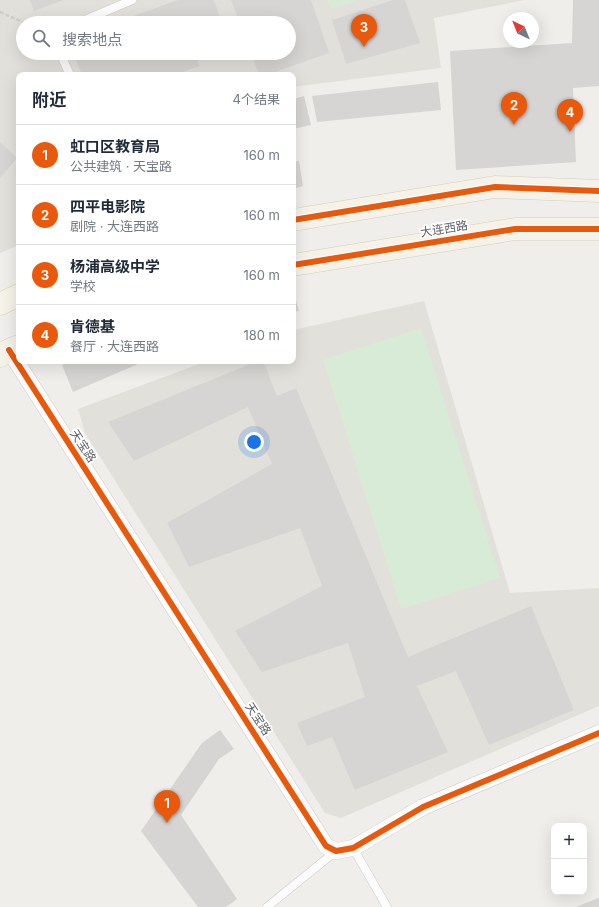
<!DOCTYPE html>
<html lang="zh">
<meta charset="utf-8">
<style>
body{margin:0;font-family:Inter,"Noto Sans SC",sans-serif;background:#f6f6f7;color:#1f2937}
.controls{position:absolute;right:12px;bottom:12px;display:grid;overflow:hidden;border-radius:8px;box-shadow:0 4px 16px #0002}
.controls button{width:36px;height:36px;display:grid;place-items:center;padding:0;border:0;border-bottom:1px solid #e0e1e3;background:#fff;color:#1f2937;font:20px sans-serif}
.compass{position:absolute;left:503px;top:12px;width:36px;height:36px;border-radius:50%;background:#fff;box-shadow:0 4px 16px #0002;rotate:317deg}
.you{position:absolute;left:254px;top:442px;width:14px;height:14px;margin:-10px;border:3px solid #fff;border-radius:50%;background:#1a73e8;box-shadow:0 0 0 6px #1a73e833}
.badge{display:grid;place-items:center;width:26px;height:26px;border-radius:50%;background:#ea580c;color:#fff;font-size:13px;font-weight:700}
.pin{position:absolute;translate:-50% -33px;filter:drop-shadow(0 1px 2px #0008)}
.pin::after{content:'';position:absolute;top:21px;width:14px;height:12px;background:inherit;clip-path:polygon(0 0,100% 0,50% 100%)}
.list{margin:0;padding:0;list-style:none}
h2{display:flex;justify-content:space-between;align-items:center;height:52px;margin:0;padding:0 16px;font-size:17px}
h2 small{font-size:13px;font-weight:400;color:#747a83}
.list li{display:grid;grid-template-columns:26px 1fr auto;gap:12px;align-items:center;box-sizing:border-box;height:60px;padding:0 16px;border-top:1px solid #e0e1e3}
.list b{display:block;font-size:15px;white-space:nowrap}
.list p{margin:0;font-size:13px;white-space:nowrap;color:#747a83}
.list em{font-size:13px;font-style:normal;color:#747a83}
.icon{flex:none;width:22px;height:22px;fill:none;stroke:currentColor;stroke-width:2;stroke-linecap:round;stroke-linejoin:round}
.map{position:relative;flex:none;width:599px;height:907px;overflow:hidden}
.search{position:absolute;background:#fff;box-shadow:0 4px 16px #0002;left:16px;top:16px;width:280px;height:44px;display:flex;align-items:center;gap:10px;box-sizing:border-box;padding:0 14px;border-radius:22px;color:#747a83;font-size:15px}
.panel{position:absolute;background:#fff;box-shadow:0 4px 16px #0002;left:16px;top:72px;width:280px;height:292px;border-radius:8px}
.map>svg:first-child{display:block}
</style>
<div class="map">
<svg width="599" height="907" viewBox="0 0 599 907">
<rect width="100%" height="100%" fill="#efeeea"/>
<!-- education -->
<path fill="#e2e0da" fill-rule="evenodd" d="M 0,0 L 525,0 L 434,18 L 441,68 L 293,87 L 293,75 L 19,75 L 19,245 L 0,253 ZM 23,23 L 289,23 L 289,53 L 23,53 Z
M 424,301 L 510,593 L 599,588 L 599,706 L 341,818 L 325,813 L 85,433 L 78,409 L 207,361 L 293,361 L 293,330 Z"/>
<!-- green -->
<path fill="#d8ebd6" d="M 327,0 L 359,0 L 331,9 Z
M 421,328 L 500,578 L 401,609 L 323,360 Z"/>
<!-- building -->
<path fill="#d6d5d3" d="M 30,0 L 63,0 L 34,11 Z
M 178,0 L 214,0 L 222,23 L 114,23 Z
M 231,0 L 311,0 L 329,53 L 266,75 L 259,75 L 251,53 L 289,53 L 289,23 L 240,23 Z
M 393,0 L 405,0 L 420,43 L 346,64 L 332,20 Z
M 573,0 L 599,0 L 599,86 L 573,88 L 576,162 L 456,170 L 450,51 L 572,43 Z
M 73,53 L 194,53 L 200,66 L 174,75 L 82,75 Z
M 438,82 L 441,110 L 317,122 L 312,96 Z
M 304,96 L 311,125 L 293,129 L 293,99 Z
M 0,142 L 17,158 L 0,178 Z
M 299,161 L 303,186 L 293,189 L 293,162 Z
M 293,290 L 299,311 L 293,312 Z
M 71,361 L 145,361 L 73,392 L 62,365 Z
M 258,361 L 263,361 L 277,396 L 296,388 L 408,657 L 531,606 L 574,710 L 489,745 L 456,671 L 417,686 L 448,752 L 355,790 L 332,737 L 307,746 L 297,723 L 365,697 L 348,643 L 262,672 L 235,631 L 322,586 L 300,528 L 189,567 L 167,523 L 272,464 L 248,407 L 134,461 L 108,422 Z
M 220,730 L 234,749 L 219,759 L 181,815 L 237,899 L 226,907 L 198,907 L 141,831 L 202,743 Z
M 598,898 L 599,898 L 599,907 L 576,907 Z"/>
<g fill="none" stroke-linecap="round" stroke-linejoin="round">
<!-- lane casing -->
<g stroke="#cbcccc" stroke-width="9">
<path id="lane" d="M 78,23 L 132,0
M 60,53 L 70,75
M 353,848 L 387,907
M 267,907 L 336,851"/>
</g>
<!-- street casing -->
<g stroke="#cbcccc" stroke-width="17">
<path id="street" d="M 9,350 L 326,846 L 336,851 L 353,848 L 423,807 L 599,733"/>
</g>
<!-- primary casing -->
<g stroke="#d7ceb8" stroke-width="23">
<path id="primary" d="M 293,220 L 495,187 L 599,191
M 293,265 L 515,229 L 599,229
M 0,304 L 19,295
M 0,356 L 9,350 L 19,346"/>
</g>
<!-- path -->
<path stroke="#cacfcc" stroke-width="2.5" stroke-dasharray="4 2" stroke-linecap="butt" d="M 0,12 L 25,23"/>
<!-- lane -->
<use href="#lane" stroke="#fdfcfc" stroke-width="8"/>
<!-- street -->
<use href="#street" stroke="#fdfcfc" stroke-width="16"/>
<!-- primary -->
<use href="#primary" stroke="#f4f2e9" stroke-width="22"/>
<!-- cycleway casing -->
<g stroke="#fff" stroke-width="8">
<path id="cycleway" d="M 293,220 L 495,187 L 599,191
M 293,265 L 515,229 L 599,229
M 9,350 L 326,846 L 336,851 L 353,848 L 423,807 L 599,733"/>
</g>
<!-- cycleway -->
<use href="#cycleway" stroke="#e8590c" stroke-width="6"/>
</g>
<g text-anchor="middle" stroke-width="3.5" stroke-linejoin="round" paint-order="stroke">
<!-- street labels -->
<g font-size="12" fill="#5f6368" stroke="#fff">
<text transform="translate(444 229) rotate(-9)" y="4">大连西路</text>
<text transform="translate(83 446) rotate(57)" y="4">天宝路</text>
<text transform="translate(258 719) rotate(57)" y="4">天宝路</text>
</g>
</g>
</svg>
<div class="controls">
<button>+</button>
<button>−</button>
</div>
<svg class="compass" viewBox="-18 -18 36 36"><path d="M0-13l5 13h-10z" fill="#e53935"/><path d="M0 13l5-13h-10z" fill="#747a83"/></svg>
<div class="you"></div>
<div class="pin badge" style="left:167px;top:823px">1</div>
<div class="pin badge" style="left:514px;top:125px">2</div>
<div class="pin badge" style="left:364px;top:47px">3</div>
<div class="pin badge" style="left:570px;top:132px">4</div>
<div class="search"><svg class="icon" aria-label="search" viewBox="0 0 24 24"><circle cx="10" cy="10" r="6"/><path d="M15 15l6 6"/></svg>搜索地点</div>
<section class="panel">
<h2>附近<small>4个结果</small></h2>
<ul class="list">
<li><span class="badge">1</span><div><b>虹口区教育局</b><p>公共建筑 · 天宝路</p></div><em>160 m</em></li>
<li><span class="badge">2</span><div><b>四平电影院</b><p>剧院 · 大连西路</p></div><em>160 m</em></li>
<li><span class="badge">3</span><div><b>杨浦高级中学</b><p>学校</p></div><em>160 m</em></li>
<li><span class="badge">4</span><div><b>肯德基</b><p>餐厅 · 大连西路</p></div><em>180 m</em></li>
</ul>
</section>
</div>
